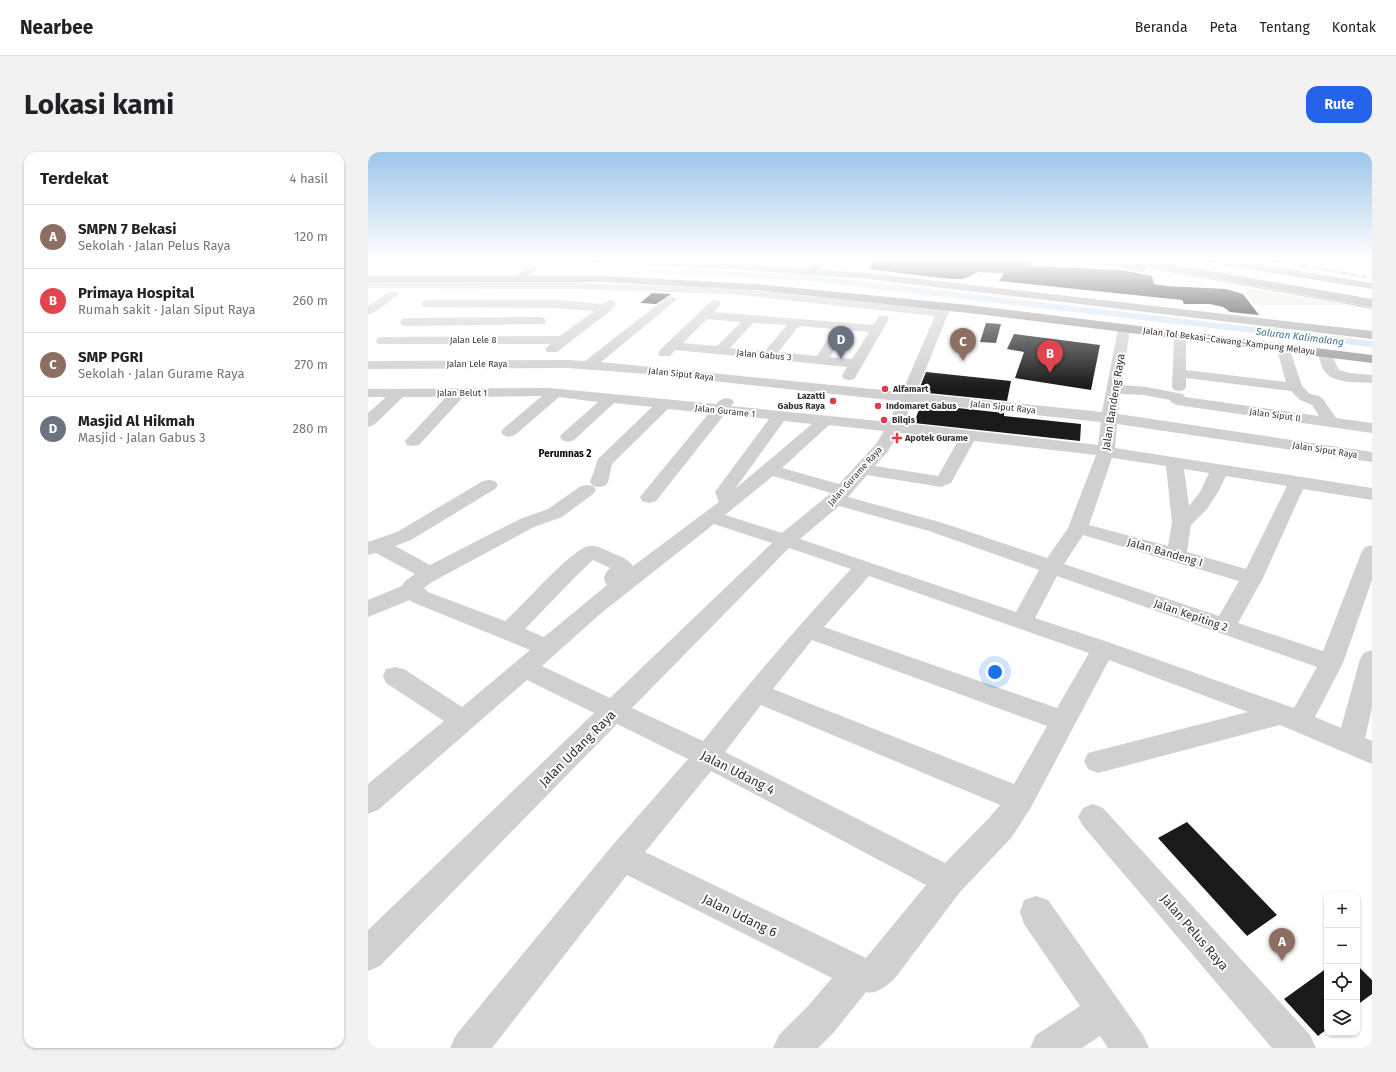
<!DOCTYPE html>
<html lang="id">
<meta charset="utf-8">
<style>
body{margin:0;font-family:"Fira Sans",sans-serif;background:#f2f2f2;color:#202124}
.controls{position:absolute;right:12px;bottom:12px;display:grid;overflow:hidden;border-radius:8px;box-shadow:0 1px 3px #0004}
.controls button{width:36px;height:36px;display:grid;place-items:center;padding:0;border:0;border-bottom:1px solid #e0e0e0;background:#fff;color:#202124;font:20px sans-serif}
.you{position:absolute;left:627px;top:520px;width:14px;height:14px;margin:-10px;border:3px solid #fff;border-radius:50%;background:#1a73e8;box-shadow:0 0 0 6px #1a73e833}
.badge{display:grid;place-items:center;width:26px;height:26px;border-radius:50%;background:#2563eb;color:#fff;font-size:13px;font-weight:700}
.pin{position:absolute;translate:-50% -33px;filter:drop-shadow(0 1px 2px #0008)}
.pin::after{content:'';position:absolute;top:21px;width:14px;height:12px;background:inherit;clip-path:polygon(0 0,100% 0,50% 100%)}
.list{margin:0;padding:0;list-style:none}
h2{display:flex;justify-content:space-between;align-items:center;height:52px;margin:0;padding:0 16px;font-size:17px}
h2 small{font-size:13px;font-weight:400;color:#757577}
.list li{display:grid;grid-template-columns:26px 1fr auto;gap:12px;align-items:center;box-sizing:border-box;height:64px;padding:0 16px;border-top:1px solid #e0e0e0}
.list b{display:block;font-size:15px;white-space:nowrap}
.list p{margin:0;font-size:13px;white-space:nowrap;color:#757577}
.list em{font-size:13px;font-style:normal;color:#757577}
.icon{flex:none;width:22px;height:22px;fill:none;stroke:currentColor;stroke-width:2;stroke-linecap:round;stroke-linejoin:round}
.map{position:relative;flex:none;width:1004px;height:896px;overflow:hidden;border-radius:12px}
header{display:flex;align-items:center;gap:24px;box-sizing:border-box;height:56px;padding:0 20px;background:#fff;border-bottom:1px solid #e0e0e0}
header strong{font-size:19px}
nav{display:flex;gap:22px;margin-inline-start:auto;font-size:14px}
.intro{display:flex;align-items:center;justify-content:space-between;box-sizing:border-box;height:96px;padding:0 24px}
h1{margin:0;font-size:28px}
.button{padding:10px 18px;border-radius:12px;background:#2563eb;color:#fff;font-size:14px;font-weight:700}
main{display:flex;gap:24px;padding:0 24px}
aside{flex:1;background:#fff;border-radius:12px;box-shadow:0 1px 3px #0004}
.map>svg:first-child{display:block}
</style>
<header>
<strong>Nearbee</strong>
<nav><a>Beranda</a><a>Peta</a><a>Tentang</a><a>Kontak</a></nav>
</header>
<div class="intro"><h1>Lokasi kami</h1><a class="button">Rute</a></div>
<main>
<aside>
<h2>Terdekat<small>4 hasil</small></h2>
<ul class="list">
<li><span class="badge" style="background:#8d6e63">A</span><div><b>SMPN 7 Bekasi</b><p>Sekolah · Jalan Pelus Raya</p></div><em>120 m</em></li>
<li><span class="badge" style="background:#e0444e">B</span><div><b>Primaya Hospital</b><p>Rumah sakit · Jalan Siput Raya</p></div><em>260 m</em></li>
<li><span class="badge" style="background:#8d6e63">C</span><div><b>SMP PGRI</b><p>Sekolah · Jalan Gurame Raya</p></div><em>270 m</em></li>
<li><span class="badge" style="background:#6b7280">D</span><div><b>Masjid Al Hikmah</b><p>Masjid · Jalan Gabus 3</p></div><em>280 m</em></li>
</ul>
</aside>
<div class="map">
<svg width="1004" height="896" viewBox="0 0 1004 896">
<rect width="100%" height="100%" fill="#fff"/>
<!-- green -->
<path fill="#e6ecdf" d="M 875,136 L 1004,156 L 1004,158 L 975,153 L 886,153 Z"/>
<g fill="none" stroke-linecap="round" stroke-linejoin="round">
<!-- canal -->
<path fill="#cfe2ee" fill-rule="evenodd" d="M 0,114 L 251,115 L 441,123 L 1004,189 L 1004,195 L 441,129 L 251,119 L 0,118 Z"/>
</g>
<!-- building -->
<path fill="#1a1a1a" d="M 503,108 L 662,108 L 664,114 L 753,118 L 784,124 L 786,132 L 799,134 L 858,137 L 875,142 L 891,163 L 862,160 L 855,155 L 842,152 L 816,152 L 814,148 L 631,129 L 636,121 L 610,120 L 595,127 L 585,127 L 556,124 L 502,117 Z
M 284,141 L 303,142 L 288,152 L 272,151 Z
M 618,171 L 633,172 L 628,191 L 612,190 Z
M 646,182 L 732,193 L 723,238 L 647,226 L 656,200 L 639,197 Z
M 558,220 L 643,229 L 639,249 L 550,240 Z
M 553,252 L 636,261 L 636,264 L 713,272 L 712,289 L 546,271 Z
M 819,670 L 909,763 L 879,784 L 790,686 Z
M 989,813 L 1004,828 L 1004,842 L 989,853 Z
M 959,816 L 959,877 L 950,884 L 916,847 Z"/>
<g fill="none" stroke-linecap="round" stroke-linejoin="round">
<!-- minor -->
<path fill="#d0d0d0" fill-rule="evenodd" d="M 992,108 L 1004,108 L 1004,112 L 993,110 Z
M 0,130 L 208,131 L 361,136 L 571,157 L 578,153 L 582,154 L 584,157 L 580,162 L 548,241 L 734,260 L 750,177 L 752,174 L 760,174 L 762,177 L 754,233 L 778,235 L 815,242 L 817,245 L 951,264 L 944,253 L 932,248 L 923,239 L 818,226 L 818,235 L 816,238 L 811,239 L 806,238 L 804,235 L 806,185 L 807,182 L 817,182 L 818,185 L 818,218 L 918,230 L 909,198 L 911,195 L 921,195 L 934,234 L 942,242 L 951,244 L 955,247 L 968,266 L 1004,271 L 1004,281 L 809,253 L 804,251 L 802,248 L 776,243 L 752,242 L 750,262 L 1004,300 L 1004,310 L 749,272 L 747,296 L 1004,336 L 1004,348 L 935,337 L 895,426 L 870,471 L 955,499 L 994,399 L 997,395 L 1004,393 L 1004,428 L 975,511 L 947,565 L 973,576 L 992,507 L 996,501 L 1004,498 L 1004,556 L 997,586 L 1004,589 L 1004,612 L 912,573 L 730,621 L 720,617 L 716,609 L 720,601 L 880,560 L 741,508 L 662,657 L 643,686 L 592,740 L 527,826 C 520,833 508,843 498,840 L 466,880 L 450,896 L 405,896 L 411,883 L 440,854 L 464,826 L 259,723 L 124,896 L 82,896 L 88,883 L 243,695 L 320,607 L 249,572 L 12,814 L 0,819 L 0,778 L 226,561 L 159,528 L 10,658 L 0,662 L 0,632 L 76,569 L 18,531 L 15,524 L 18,517 L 27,515 L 36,517 L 94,555 L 162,498 L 44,450 L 42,448 L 0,465 L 0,448 L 34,434 L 37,429 L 47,422 L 8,401 L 0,403 L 0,390 L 29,380 L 115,329 L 121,328 L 127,329 L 130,333 L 127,337 L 43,388 L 27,394 L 62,413 L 152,367 L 180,357 L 213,334 L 219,333 L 225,334 L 228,338 L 225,342 L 194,365 L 166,375 L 64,430 L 56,436 L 60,440 L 137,469 C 155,454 203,397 221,394 C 229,393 237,398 244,401 C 252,404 260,407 265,414 L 351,350 L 347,340 L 401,267 L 356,263 L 288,349 L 281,351 L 274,349 L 272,345 L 341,261 L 300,257 L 244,312 L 240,330 L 237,334 L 231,335 L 225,334 L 222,330 L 230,307 L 284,255 L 246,251 L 206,288 L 200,290 L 194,288 L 192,285 L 194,282 L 230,250 L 191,245 L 147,283 L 141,285 L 135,283 L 133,280 L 135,277 L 174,244 L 95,245 L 51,293 L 45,294 L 39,293 L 37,289 L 78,245 L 35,245 L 6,273 L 0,275 L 0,261 L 18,245 L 0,245 L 0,237 L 181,236 L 348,252 C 353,247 356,245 363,247 L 366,250 L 363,254 L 521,270 L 530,249 L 279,222 L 200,216 L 0,217 L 0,209 L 200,208 L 217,209 L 299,145 L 307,145 L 309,147 L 307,149 L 233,210 L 534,240 L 567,164 L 361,142 L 208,137 L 0,136 ZM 544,250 L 733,270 L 730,293 L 536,271 ZM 416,269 L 444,272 L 367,337 ZM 461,273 L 516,279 L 508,292 L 471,332 L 414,316 ZM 531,281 L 591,287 L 570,324 L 507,314 L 520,299 ZM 606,289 L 728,303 L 700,376 L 679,406 L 575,371 L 480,345 L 499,323 L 573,335 L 583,331 ZM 744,306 L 798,314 L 804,371 L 800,394 L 721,373 ZM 816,317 L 841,321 L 832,340 L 821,354 ZM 405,324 L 463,341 L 414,381 L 357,363 ZM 858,324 L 919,334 L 878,417 L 819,400 L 823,373 L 839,357 L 850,340 ZM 471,354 L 561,379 L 671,418 L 648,460 L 432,387 ZM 346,372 L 404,391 L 242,546 L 174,514 L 232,462 ZM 715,383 L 871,429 L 851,464 L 696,412 ZM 421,396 L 483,417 C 431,473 382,530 335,589 L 264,556 ZM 225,408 L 242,416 C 236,422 234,426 239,433 L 176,485 L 157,477 L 208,424 ZM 501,424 L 721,501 L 689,556 L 456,475 ZM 689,424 L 949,515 L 926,556 L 743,491 L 667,466 ZM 444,488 L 679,574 L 646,632 L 405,537 ZM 393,553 L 632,653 L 621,666 L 577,711 L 357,600 ZM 343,619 L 558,733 L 498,806 L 277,700 Z
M 25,139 L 29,140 L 31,142 L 29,144 L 4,162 L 0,163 L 0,154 L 21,140 Z
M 60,148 L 188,148 L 234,152 L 242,148 L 246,149 L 248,152 L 242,159 L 189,200 L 179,200 L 177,197 L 182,192 L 10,192 L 8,189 L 10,186 L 15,185 L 192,184 L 226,159 L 188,156 L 56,155 L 54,152 L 56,149 Z
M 347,148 L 351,149 L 353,152 L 346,160 L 505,173 L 511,164 L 519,164 L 521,167 L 488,224 L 486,227 L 481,228 L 476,227 L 474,224 L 479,215 L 307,198 L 302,204 L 292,204 L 290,201 L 292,198 L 343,149 ZM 339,167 L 373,170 L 349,194 L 315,191 ZM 385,171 L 419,173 L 397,199 L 362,196 ZM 431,174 L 466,177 L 449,204 L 410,200 ZM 478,178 L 501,180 L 484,207 L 462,205 Z
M 172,165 L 176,166 L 178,169 L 176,172 L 38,174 L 34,173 L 32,170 L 34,167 L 38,166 Z
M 957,198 L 962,199 L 971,218 L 982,221 L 1004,223 L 1004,231 C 991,230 967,232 957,220 C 953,215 952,208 950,202 L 952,199 Z
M 725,652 L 735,656 L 942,883 L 948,896 L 904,896 L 715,674 L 710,665 L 715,656 Z
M 668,744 L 680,748 L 775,883 L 781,896 L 740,896 L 732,884 L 714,896 L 662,896 L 668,883 L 712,854 L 656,772 L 652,760 L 656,748 Z"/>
<!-- major -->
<path fill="#ababab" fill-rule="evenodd" d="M 165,108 L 176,108 L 154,130 L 146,130 L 144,128 L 146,126 Z
M 219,108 L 307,108 L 364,111 L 500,121 L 1004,179 L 1004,187 L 500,127 L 364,117 L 224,111 Z"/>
<!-- highway -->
<path fill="#9a9a9a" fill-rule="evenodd" d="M 445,108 L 455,108 L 451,115 L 455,120 L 454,122 L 446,122 L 441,115 Z
M 726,108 L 755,110 L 754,108 L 779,108 L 1004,147 L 1004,155 L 772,113 L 778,115 L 779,117 L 774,120 L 731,111 Z
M 839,108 L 866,108 L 1004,131 L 1004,137 L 844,111 Z
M 0,124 L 236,124 L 388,132 L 601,153 L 1004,203 L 1004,211 L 601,161 L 388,138 L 236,130 L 0,130 Z"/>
<!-- tram -->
<path stroke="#888" stroke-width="1" d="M 737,108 L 1004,156"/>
<!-- rail casing -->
<g stroke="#888" stroke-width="2.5">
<path id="rail" d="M 900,108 L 1004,126"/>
</g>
<!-- rail -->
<use href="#rail" stroke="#fff" stroke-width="1.5" stroke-dasharray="5" stroke-linecap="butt"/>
</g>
<!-- sky -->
<linearGradient id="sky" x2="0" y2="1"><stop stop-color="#9ec6ea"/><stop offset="0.46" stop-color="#fff"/><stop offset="1" stop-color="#fff" stop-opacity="0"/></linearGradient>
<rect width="1004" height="234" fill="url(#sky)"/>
<!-- markers -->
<g fill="#e63946" stroke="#fff" stroke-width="1.5">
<circle cx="517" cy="237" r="4"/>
<circle cx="465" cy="249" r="4"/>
<circle cx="510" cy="254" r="4"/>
<circle cx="516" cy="268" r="4"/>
<path d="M527 280h4v4h4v4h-4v4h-4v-4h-4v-4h4z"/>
</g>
<g text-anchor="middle" stroke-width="4" stroke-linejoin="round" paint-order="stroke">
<!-- far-street labels -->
<g font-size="9" fill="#333" stroke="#fff">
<text x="105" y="191">Jalan Lele 8</text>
<text transform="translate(861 189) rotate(7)" y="3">Jalan Tol Bekasi–Cawang–Kampung Melayu</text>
<text transform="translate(396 203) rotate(5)" y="3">Jalan Gabus 3</text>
<text x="109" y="215">Jalan Lele Raya</text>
<text transform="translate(313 222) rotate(6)" y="3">Jalan Siput Raya</text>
<text x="94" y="244">Jalan Belut 1</text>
<text transform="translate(635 255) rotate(6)" y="3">Jalan Siput Raya</text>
<text transform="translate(357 259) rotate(6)" y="3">Jalan Gurame 1</text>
<text transform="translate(907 263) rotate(8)" y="3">Jalan Siput II</text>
<text transform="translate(957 298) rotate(9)" y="3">Jalan Siput Raya</text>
<text transform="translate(487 324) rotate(-48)" y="3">Jalan Gurame Raya</text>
</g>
<!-- far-poi labels -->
<g font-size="9" font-weight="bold" fill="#333" stroke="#fff" text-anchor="start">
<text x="525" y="240">Alfamart</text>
<text x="457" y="247" text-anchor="end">Lazatti<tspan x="457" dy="10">Gabus Raya</tspan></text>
<text x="518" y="257">Indomaret Gabus</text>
<text x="524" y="271">Bilqis</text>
<text x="537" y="289">Apotek Gurame</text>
</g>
<!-- far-water labels -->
<g font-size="10" font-style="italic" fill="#3f7597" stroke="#fff">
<text transform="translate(932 184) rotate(7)" y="4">Saluran Kalimalang</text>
</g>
<!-- far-neighbourhood labels -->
<g font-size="10" font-weight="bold" fill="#000" stroke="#fff">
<text x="197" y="305">Perumnas 2</text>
</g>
<!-- street labels -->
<g font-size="11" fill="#333" stroke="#fff">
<text transform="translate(745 250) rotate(-81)" y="4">Jalan Bandeng Raya</text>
<text transform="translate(797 400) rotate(16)" y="4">Jalan Bandeng I</text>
<text transform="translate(823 463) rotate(19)" y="4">Jalan Kepiting 2</text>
</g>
<!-- near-street labels -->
<g font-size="13" fill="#333" stroke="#fff">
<text transform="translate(209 596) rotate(-45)" y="5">Jalan Udang Raya</text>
<text transform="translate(370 620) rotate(27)" y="5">Jalan Udang 4</text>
<text transform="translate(372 763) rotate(26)" y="5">Jalan Udang 6</text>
<text transform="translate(827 780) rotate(49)" y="5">Jalan Pelus Raya</text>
</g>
</g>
</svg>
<div class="controls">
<button>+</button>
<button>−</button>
<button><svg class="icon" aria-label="locate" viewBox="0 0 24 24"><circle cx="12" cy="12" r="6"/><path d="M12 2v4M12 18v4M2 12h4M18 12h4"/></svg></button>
<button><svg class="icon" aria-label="layers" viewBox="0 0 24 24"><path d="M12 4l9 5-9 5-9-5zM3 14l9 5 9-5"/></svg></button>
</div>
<div class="you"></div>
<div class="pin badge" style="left:914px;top:809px;background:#8d6e63">A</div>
<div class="pin badge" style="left:682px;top:221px;background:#e0444e">B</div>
<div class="pin badge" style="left:595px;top:209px;background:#8d6e63">C</div>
<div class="pin badge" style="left:473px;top:207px;background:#6b7280">D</div>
</div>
</main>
